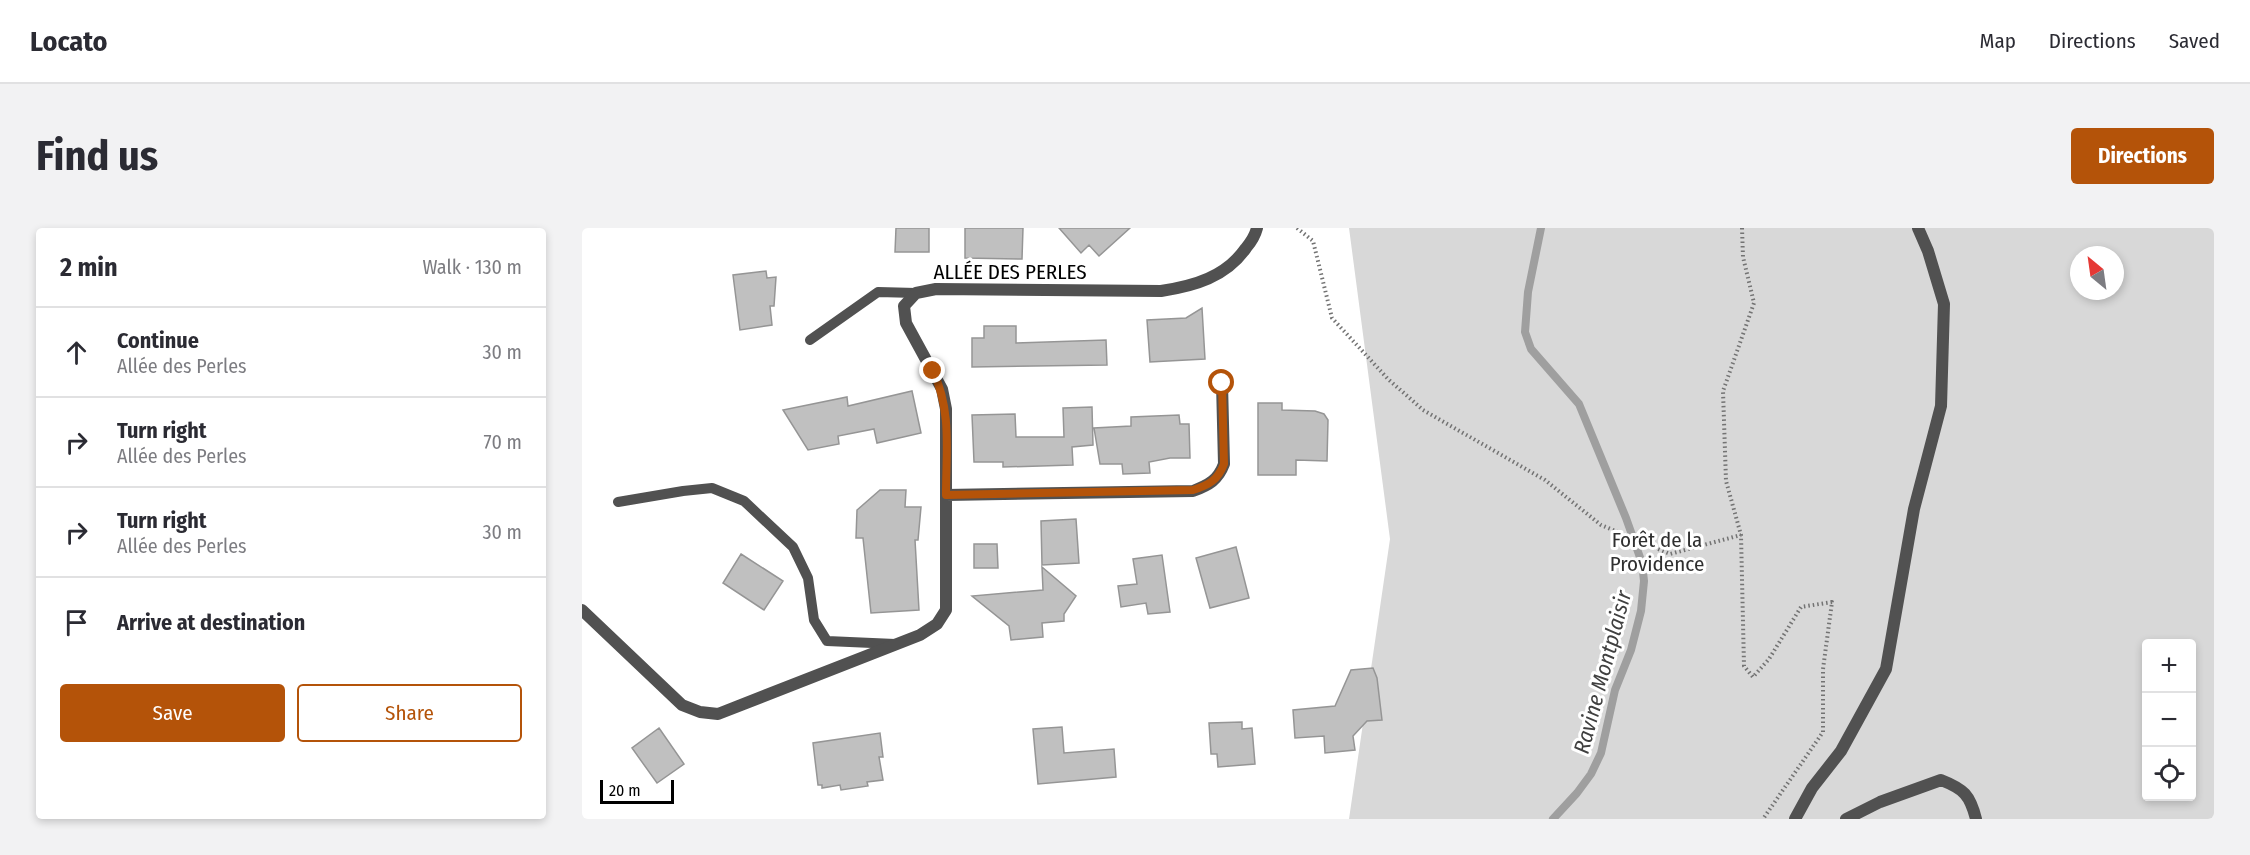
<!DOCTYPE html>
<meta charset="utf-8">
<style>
body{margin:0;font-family:"Fira Sans Condensed",sans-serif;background:#f2f2f3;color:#2b2b33}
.controls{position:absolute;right:18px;bottom:18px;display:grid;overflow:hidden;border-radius:6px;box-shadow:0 3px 9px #0003}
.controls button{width:54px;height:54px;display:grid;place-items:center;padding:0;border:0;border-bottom:2px solid #e1e1e2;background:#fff;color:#2b2b33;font:30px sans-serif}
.compass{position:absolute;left:1488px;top:18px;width:54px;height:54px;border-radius:50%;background:#fff;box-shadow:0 3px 9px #0003;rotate:331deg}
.scale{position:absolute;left:18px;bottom:15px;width:74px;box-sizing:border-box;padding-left:6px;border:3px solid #000;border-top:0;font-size:16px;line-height:21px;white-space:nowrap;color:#000;-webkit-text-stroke:4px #fff;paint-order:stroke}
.stop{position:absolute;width:18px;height:18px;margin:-14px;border:4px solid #b45309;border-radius:50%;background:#fff}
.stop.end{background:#b45309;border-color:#fff;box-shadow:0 2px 6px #0008}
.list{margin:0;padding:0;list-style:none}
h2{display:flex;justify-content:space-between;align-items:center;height:78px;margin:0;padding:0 24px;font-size:26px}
h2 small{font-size:20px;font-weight:400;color:#7c7c81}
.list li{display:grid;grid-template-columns:39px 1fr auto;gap:18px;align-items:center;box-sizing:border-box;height:90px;padding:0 24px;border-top:2px solid #e1e1e2}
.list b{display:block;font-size:22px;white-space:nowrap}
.list p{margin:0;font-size:20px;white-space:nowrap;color:#7c7c81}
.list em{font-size:20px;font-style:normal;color:#7c7c81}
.actions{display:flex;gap:12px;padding:18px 24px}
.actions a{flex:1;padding:14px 0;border:2px solid #b45309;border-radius:6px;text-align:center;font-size:21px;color:#b45309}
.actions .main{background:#b45309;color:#fff}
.icon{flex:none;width:33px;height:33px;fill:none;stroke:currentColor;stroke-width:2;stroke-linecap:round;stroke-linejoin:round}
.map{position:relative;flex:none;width:1632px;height:591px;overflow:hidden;border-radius:6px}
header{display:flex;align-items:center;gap:36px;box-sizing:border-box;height:84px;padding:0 30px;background:#fff;border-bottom:2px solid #e1e1e2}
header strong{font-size:28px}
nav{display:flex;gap:33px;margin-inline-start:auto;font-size:21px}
.intro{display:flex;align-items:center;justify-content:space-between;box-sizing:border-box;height:144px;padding:0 36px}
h1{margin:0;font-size:42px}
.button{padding:15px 27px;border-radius:6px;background:#b45309;color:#fff;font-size:21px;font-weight:700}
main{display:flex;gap:36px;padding:0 36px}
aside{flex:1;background:#fff;border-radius:6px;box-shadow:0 3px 9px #0003}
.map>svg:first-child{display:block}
</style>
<header>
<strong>Locato</strong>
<nav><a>Map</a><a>Directions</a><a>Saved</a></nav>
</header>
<div class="intro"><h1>Find us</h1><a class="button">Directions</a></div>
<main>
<aside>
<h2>2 min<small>Walk · 130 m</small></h2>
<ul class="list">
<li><svg class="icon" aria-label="ahead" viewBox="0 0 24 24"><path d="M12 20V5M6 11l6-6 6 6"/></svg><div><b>Continue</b><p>Allée des Perles</p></div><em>30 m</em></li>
<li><svg class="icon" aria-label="right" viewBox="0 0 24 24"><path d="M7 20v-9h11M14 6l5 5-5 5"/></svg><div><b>Turn right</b><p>Allée des Perles</p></div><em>70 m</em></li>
<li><svg class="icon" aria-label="right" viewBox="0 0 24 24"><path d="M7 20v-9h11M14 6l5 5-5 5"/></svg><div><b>Turn right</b><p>Allée des Perles</p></div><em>30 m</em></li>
<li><svg class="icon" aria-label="arrive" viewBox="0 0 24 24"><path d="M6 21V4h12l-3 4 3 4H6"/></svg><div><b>Arrive at destination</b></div></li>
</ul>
<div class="actions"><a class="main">Save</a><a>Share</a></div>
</aside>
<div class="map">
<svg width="1632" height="591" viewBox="0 0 1632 591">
<rect width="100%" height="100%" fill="#fff"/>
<!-- green -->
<path fill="#d8d8d8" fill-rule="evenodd" d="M 767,0 L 1632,0 L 1632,591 L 767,591 L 808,311 ZM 1497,27 L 1533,27 L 1533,63 L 1497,63 ZM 1564,416 L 1610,416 L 1610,568 L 1564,568 Z"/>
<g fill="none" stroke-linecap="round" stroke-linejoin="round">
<!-- stream -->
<path stroke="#9f9f9f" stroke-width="8" d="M 959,0 L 946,64 L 943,104 L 949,121 L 997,176 L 1044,290 L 1060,335 L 1062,353 L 1059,383 L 1049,422 L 1033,462 L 1019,525 L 1009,546 L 995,565 L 971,591"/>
</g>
<!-- building -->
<path fill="#c0c0c0" stroke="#959595" stroke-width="1.5" d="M 314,0 L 347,0 L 347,24 L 313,24 Z
M 383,0 L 441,0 L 440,31 L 383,30 Z
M 477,0 L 548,0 L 517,28 L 507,17 L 499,25 Z
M 184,43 L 185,50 L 194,49 L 192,78 L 188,78 L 190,97 L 158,102 L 151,47 Z
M 620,80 L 623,131 L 568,134 L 565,92 L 604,90 Z
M 402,98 L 434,98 L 434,115 L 524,112 L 525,137 L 390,139 L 390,110 L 402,110 Z
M 330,163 L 339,205 L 295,215 L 292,201 L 256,208 L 257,216 L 226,222 L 201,182 L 265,169 L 266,178 Z
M 676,175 L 700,175 L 700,182 L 733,183 L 742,186 L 746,192 L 745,233 L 714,232 L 714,247 L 676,247 Z
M 510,179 L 511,217 L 490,219 L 491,237 L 421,239 L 421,234 L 392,234 L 390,187 L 433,186 L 434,209 L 482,209 L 481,180 Z
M 597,187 L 598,196 L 607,196 L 608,230 L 588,230 L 567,234 L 568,245 L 541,246 L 540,236 L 518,236 L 512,200 L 549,198 L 549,189 Z
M 298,262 L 324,262 L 323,279 L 339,279 L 336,312 L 333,312 L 337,382 L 289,385 L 281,310 L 274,310 L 275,282 Z
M 494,291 L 497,335 L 460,337 L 459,293 Z
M 392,316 L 415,316 L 416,340 L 392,340 Z
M 654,319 L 667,370 L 628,380 L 614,330 Z
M 159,326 L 201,353 L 182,382 L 141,355 Z
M 580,327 L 588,384 L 566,386 L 564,375 L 539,379 L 536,358 L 555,356 L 551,331 Z
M 460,339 L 494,368 L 482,386 L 482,393 L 460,395 L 461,409 L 429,412 L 427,398 L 390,368 L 461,362 Z
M 791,440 L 795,450 L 800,492 L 785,493 L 771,508 L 773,522 L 743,525 L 742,508 L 713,510 L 711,482 L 753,478 L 769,442 Z
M 660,494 L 660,501 L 670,500 L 673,536 L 636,539 L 635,526 L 629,526 L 627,495 Z
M 480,499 L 482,525 L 532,521 L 534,549 L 456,556 L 451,501 Z
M 77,500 L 102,536 L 75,555 L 50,520 Z
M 298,505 L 301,529 L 297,529 L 301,552 L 285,554 L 286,558 L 259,562 L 258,557 L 240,560 L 240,557 L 236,557 L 231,515 Z"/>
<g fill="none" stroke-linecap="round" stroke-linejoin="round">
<!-- path -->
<path stroke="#737373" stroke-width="4" stroke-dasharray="1.5 3" stroke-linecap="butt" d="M 715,0 L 731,13 L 750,90 L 806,151 L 841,182 L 963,252 L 1019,297 L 1088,326 L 1159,307
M 1160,0 L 1161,29 L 1172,75 L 1141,163 L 1144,253 L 1159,307 L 1162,438 L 1171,449 L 1187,431 L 1219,379 L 1250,374 L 1241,441 L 1241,504 L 1181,591"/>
<!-- service -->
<path stroke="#515151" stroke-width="10" d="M 228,112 L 296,64 L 334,65
M 36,274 L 101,263 L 130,260 L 162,273 L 211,319 L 226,350 L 232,392 L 245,413 L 313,416"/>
<!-- minor -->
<path stroke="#515151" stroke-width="12" d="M 364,267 L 611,263 C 627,257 636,252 642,236 L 640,155
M 0,382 L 100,477 L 118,484 L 136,486 L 338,407 L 355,396 L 364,382 L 364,181 L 360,161 L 324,95 L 322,78 L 334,65 L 354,61 L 579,63 C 612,58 644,49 664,20 C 669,14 673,8 675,0
M 1213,591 L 1230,560 L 1259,523 L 1304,441 L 1332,281 L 1359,178 L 1362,76 L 1346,23 L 1336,0
M 1264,591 L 1298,574 L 1359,552 C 1382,561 1388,567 1394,591"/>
</g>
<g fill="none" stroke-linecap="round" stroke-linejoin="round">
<!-- route -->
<path stroke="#b45309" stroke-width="8" d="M 351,143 C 370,184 364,222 364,267 L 611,262 C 627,257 636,252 642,236 L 640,155"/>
</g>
<g text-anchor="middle" stroke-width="6" stroke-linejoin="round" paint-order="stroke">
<!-- street labels -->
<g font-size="21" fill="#000" stroke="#fff">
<text x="428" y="51">ALLÉE DES PERLES</text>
</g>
<!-- park labels -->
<g font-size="21" fill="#2f2f2f" stroke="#fff">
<text x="1075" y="319">Forêt de la<tspan x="1075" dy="24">Providence</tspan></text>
</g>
<!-- water labels -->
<g font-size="22" font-style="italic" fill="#404040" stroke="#fff">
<text transform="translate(1020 444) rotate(-75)" y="8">Ravine Montplaisir</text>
</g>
</g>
</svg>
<div class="controls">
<button>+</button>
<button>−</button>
<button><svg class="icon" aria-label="locate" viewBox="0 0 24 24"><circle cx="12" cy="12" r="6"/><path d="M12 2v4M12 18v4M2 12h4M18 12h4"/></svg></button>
</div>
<svg class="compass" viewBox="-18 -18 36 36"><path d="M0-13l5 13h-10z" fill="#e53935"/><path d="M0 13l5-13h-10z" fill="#7c7c81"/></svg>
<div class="scale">20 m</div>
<div class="stop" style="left:640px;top:155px"></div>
<div class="stop end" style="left:351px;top:143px"></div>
</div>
</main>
